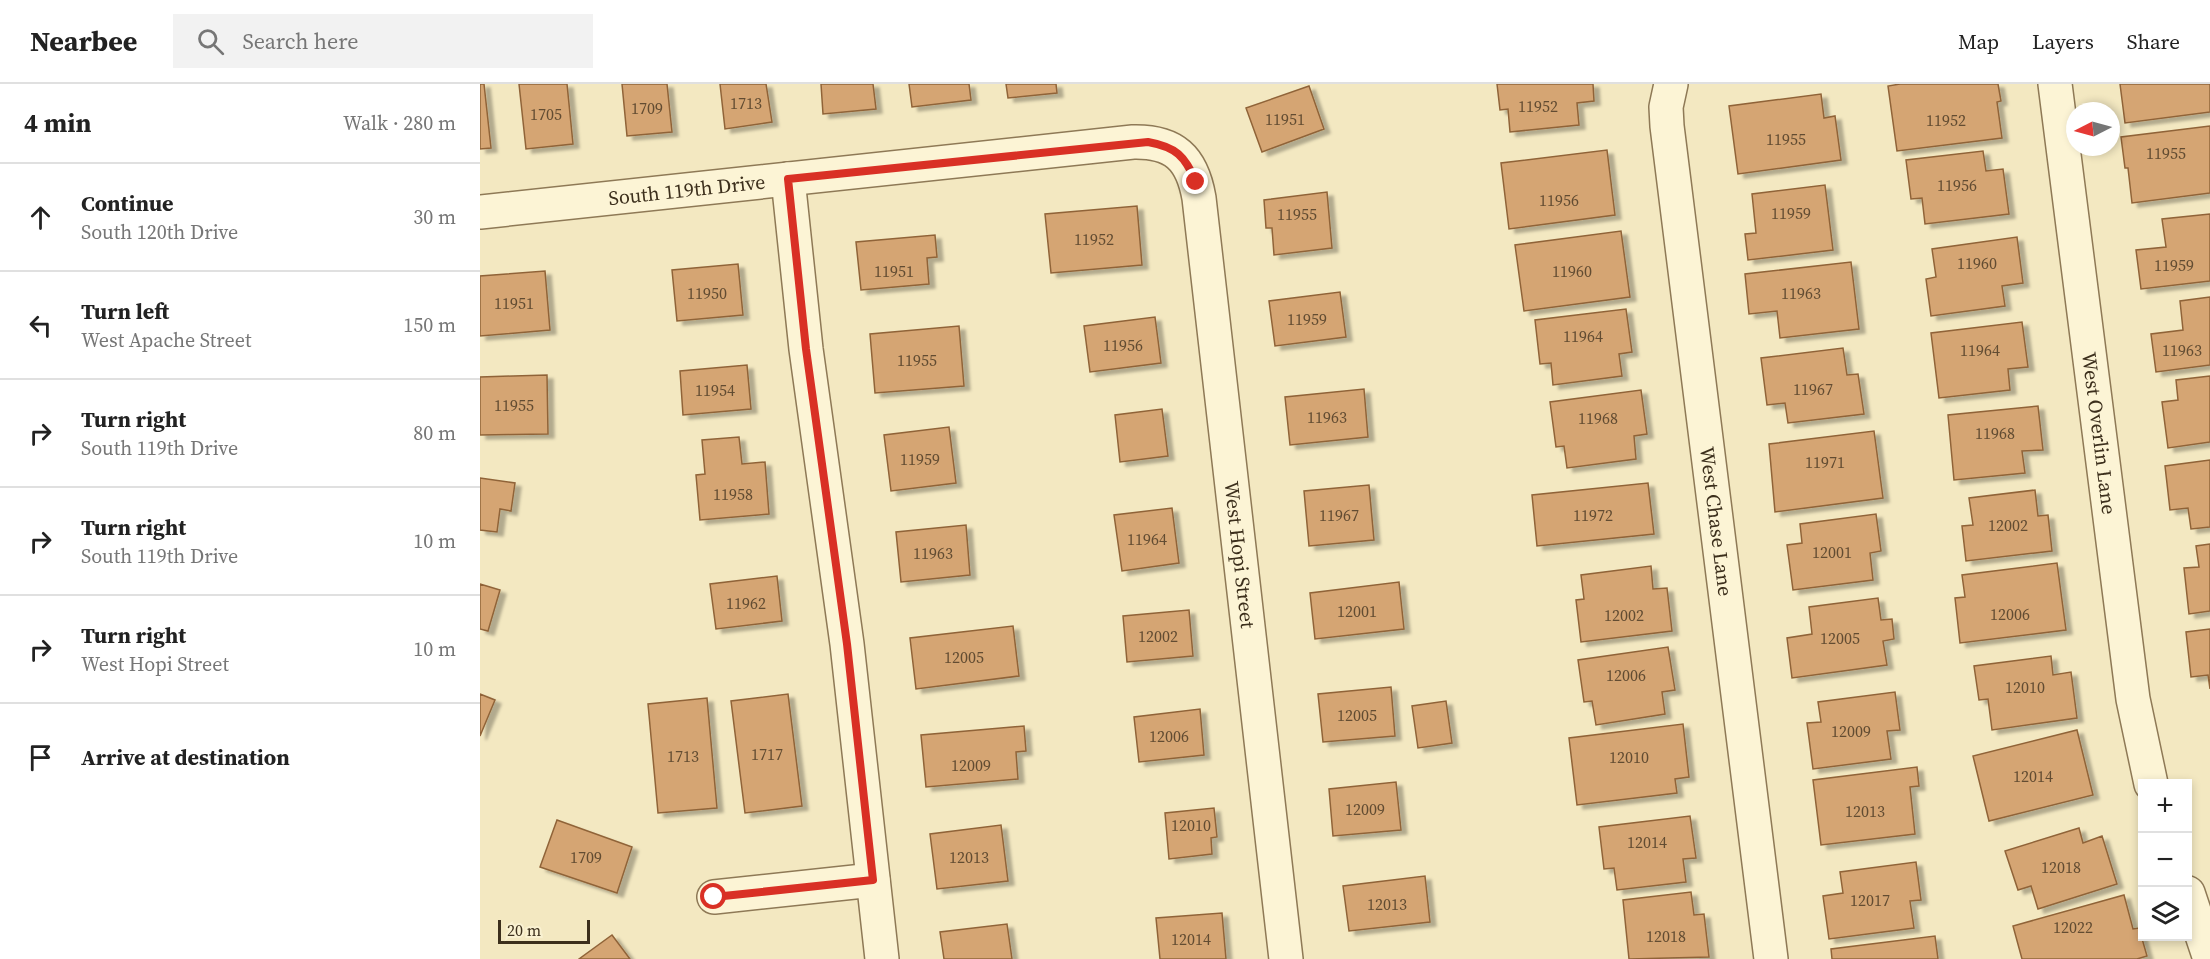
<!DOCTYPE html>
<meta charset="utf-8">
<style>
body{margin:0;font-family:"Source Serif 4",serif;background:#f2f2f2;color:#222}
.controls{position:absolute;right:18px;bottom:18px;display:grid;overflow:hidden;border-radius:0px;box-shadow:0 3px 9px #0003}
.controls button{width:54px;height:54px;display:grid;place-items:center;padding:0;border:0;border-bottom:2px solid #e0e0e0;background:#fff;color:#222;font:30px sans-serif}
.compass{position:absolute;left:1586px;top:18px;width:54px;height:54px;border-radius:50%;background:#fff;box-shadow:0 3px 9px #0003;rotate:264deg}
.scale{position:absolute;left:18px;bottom:15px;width:92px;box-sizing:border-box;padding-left:6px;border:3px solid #3c2f1c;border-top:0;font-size:16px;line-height:21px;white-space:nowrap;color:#3c2f1c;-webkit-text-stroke:4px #f9f1d1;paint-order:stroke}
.stop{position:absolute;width:18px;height:18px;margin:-14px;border:4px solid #d93025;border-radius:50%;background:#fff}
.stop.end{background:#d93025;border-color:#fff;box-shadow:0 2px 6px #0008}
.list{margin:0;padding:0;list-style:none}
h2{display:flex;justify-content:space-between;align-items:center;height:78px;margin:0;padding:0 24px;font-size:26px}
h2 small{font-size:20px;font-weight:400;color:#767676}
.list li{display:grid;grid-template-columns:39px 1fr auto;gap:18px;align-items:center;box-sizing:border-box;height:108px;padding:0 24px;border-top:2px solid #e0e0e0}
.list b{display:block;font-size:22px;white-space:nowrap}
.list p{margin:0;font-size:20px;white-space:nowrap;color:#767676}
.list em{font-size:20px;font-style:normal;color:#767676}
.icon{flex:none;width:33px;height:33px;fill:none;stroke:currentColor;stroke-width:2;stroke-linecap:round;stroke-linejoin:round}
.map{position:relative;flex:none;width:1730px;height:875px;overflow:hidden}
header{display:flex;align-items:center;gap:36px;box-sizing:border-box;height:84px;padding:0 30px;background:#fff;border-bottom:2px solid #e0e0e0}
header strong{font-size:28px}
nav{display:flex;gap:33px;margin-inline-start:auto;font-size:21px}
.search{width:420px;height:54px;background:#f2f2f2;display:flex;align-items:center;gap:15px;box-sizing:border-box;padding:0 21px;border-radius:0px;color:#767676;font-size:22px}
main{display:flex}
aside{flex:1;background:#fff}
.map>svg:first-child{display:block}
</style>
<header>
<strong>Nearbee</strong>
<div class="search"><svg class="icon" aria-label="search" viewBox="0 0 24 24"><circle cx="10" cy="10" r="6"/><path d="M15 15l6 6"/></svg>Search here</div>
<nav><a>Map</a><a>Layers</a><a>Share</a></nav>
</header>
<main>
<aside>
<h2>4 min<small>Walk · 280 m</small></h2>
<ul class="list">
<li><svg class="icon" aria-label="ahead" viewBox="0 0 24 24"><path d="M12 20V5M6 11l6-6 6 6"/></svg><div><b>Continue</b><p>South 120th Drive</p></div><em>30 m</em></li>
<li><svg class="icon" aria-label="left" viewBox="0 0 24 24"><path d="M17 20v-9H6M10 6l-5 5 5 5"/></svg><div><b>Turn left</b><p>West Apache Street</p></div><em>150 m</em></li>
<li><svg class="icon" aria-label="right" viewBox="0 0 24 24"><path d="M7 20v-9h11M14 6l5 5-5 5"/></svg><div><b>Turn right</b><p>South 119th Drive</p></div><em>80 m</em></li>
<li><svg class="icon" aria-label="right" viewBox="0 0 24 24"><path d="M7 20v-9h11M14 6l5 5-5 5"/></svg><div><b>Turn right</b><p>South 119th Drive</p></div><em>10 m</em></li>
<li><svg class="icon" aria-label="right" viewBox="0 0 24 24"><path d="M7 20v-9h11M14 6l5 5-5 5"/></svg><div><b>Turn right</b><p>West Hopi Street</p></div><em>10 m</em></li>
<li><svg class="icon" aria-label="arrive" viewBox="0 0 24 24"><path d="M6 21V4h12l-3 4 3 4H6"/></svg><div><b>Arrive at destination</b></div></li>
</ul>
</aside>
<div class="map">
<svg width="1730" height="875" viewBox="0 0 1730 875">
<defs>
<filter id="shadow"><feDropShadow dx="6" dy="4" stdDeviation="1.5" flood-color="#0004"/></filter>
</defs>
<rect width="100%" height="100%" fill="#f3e8c1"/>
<!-- building -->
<path fill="#d5a573" stroke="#906439" stroke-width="1.5" filter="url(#shadow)" d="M 0,0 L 4,0 L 11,64 L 0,65 Z
M 39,0 L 87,0 L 93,60 L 46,65 Z
M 142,0 L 187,0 L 192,48 L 147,52 Z
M 240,0 L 286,0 L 292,38 L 245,45 Z
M 341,0 L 393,0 L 396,25 L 343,30 Z
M 429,0 L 489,0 L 491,16 L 432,23 Z
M 526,0 L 576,0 L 577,9 L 528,14 Z
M 1017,0 L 1113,0 L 1114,17 L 1097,19 L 1099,41 L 1030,48 L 1028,25 L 1020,26 Z
M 1420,0 L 1518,0 L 1521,17 L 1517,18 L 1522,54 L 1417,67 L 1408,2 Z
M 1640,0 L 1730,0 L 1730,28 L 1645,39 Z
M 829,2 L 844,45 L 782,68 L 766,24 Z
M 1341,10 L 1344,34 L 1355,32 L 1361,76 L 1258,90 L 1249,22 Z
M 1730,42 L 1730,109 L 1652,119 L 1648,84 L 1645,84 L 1641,53 Z
M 1127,66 L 1135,131 L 1029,145 L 1021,79 Z
M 1503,67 L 1506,87 L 1523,85 L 1529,130 L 1445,140 L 1442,114 L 1431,115 L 1426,76 Z
M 1345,101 L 1353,166 L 1268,176 L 1265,150 L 1276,149 L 1272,110 Z
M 847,108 L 852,164 L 794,171 L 792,144 L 786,144 L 784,116 Z
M 657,122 L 662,181 L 571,189 L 565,130 Z
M 1730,130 L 1730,197 L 1661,205 L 1656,166 L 1686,163 L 1682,135 Z
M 1141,147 L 1150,213 L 1044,227 L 1035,161 Z
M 455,151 L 457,173 L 447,174 L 449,200 L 381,206 L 376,158 Z
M 1537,153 L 1543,199 L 1522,202 L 1525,222 L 1451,232 L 1446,195 L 1456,193 L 1452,165 Z
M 1371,178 L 1379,245 L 1300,254 L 1297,227 L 1269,230 L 1265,190 Z
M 258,180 L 263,231 L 197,237 L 192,186 Z
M 65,187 L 70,246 L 0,252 L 0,192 Z
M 860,208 L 866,253 L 795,262 L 789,217 Z
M 1730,213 L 1730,281 L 1676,288 L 1671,250 L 1703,246 L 1700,217 Z
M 1146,225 L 1152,268 L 1139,270 L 1142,292 L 1073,301 L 1071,279 L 1060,280 L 1055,236 Z
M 675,233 L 681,279 L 610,288 L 604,242 Z
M 1542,238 L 1548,283 L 1528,285 L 1530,306 L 1459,314 L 1451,249 Z
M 479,242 L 484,302 L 395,309 L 390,250 Z
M 1363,264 L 1367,291 L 1378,290 L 1384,330 L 1308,339 L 1305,319 L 1287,321 L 1281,274 Z
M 267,281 L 271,325 L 203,331 L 200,287 Z
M 67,291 L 68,350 L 0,351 L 0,293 Z
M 1730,292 L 1730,358 L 1688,364 L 1682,318 L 1698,316 L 1696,296 Z
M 884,305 L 888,353 L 810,361 L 805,313 Z
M 1161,306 L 1167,350 L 1154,352 L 1156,375 L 1087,384 L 1084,362 L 1076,363 L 1070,318 Z
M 1558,322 L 1563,366 L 1542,367 L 1545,389 L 1474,396 L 1468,331 Z
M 682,325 L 688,372 L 640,378 L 635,331 Z
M 469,343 L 476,399 L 411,407 L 404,351 Z
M 1394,347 L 1403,414 L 1295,428 L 1289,360 Z
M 259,353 L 262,380 L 285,378 L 289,430 L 220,436 L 216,391 L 225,390 L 222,356 Z
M 1730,376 L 1730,443 L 1711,445 L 1708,424 L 1690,426 L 1685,382 Z
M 0,394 L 35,399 L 31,427 L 20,425 L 17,448 L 0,446 Z
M 1168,399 L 1174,450 L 1057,462 L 1052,411 Z
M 889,401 L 894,456 L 829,462 L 824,407 Z
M 1555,406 L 1558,432 L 1568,431 L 1572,467 L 1486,477 L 1482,442 L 1493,441 L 1489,414 Z
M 692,424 L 699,479 L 642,487 L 634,431 Z
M 1396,430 L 1401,467 L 1390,469 L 1393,496 L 1313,506 L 1307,461 L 1322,459 L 1320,440 Z
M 486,441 L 490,491 L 421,498 L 416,448 Z
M 1730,460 L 1730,527 L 1709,530 L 1704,484 L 1719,483 L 1716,462 Z
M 1577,479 L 1586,546 L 1480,559 L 1475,514 L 1485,513 L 1482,491 Z
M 1171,482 L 1173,505 L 1187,504 L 1192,547 L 1101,558 L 1096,516 L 1104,515 L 1101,491 Z
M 297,492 L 302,537 L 236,545 L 230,500 Z
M 919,498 L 924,545 L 835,555 L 830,509 Z
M 0,500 L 20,506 L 8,547 L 0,545 Z
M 1398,514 L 1401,536 L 1412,535 L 1414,555 L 1403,557 L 1407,581 L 1312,594 L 1307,554 L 1332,550 L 1329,523 Z
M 709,526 L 713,572 L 647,578 L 643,532 Z
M 533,542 L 539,592 L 436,605 L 430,554 Z
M 1730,545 L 1730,605 L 1728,591 L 1711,593 L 1706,548 Z
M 1188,563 L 1195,606 L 1182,608 L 1185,630 L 1116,641 L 1112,617 L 1104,618 L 1098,576 Z
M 1571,572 L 1573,591 L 1591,588 L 1597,634 L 1512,646 L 1508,615 L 1499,616 L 1494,582 Z
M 911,603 L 915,652 L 843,658 L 838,610 Z
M 1415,608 L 1420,646 L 1407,647 L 1411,675 L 1333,685 L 1327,639 L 1341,638 L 1338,618 Z
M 0,610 L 15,616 L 0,652 Z
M 308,610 L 322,722 L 265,729 L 251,617 Z
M 227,614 L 237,724 L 178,729 L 168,620 Z
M 966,617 L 972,659 L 938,664 L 932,622 Z
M 720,625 L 724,671 L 659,678 L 654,633 Z
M 1203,640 L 1209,693 L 1195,695 L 1197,709 L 1097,721 L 1089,654 Z
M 544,642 L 546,667 L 536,668 L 538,695 L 446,703 L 441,651 Z
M 1597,646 L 1613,711 L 1509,737 L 1493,672 Z
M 1437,683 L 1439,702 L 1430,703 L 1435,750 L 1341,761 L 1333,696 Z
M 916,698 L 921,746 L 853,752 L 849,705 Z
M 734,724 L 737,753 L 731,754 L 732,770 L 689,775 L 685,729 Z
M 1210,732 L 1216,774 L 1203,775 L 1206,798 L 1137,806 L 1134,784 L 1124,785 L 1119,743 Z
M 77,736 L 152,763 L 137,809 L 60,783 Z
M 521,741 L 528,797 L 457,805 L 450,750 Z
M 1599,744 L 1603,759 L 1622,752 L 1637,800 L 1558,825 L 1551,802 L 1538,806 L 1525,767 Z
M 1436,778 L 1441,816 L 1430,817 L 1434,844 L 1349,855 L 1343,812 L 1363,809 L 1360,788 Z
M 945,792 L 950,838 L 869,847 L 863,802 Z
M 1211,808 L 1214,831 L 1224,830 L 1229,873 L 1149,875 L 1143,816 Z
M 1644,811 L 1653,845 L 1659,844 L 1667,872 L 1657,875 L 1542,875 L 1533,842 Z
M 742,829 L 746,875 L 680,875 L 676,834 Z
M 527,840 L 532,875 L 464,875 L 460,848 Z
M 132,851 L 150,875 L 99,875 Z
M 1455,852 L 1458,875 L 1352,875 L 1351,865 Z"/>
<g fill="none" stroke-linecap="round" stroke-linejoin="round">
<!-- minor casing -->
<g stroke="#8e7956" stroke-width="36">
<g id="minor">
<path id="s1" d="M 1191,0 L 1186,23 L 1187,42 L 1291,875"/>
<path id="s2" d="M 1575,0 L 1653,615 L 1671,700"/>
<path d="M 308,95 L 326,265 L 367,560 L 402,875"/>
<path id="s3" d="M 0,128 L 653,58 C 694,57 712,74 719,114 L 806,875"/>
<path d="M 1708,809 L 1730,875"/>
<path d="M 234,813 L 393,796"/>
</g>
</g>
<!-- minor -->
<use href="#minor" stroke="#fcf4d5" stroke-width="33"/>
</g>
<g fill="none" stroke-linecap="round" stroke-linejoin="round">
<!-- route -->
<path stroke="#d93025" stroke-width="8" d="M 234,813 L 393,796 L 367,560 L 326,265 L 308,95 L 668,58 C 696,63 705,72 716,98"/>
</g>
<g text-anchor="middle" stroke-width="6" stroke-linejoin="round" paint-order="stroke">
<!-- number labels -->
<g font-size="16" fill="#624c32">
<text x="266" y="25">1713</text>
<text x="1058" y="28">11952</text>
<text x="167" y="30">1709</text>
<text x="66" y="36">1705</text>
<text x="805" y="41">11951</text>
<text x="1466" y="42">11952</text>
<text x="1306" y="61">11955</text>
<text x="1686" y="75">11955</text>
<text x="1477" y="107">11956</text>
<text x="1079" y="122">11956</text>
<text x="1311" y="135">11959</text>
<text x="817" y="136">11955</text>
<text x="614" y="161">11952</text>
<text x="1497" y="185">11960</text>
<text x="1694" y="187">11959</text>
<text x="414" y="193">11951</text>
<text x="1092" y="193">11960</text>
<text x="227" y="215">11950</text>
<text x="1321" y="215">11963</text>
<text x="34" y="225">11951</text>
<text x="827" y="241">11959</text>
<text x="1103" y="258">11964</text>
<text x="643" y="267">11956</text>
<text x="1500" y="272">11964</text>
<text x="1702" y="272">11963</text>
<text x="437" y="282">11955</text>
<text x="1333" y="311">11967</text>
<text x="235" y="312">11954</text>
<text x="34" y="327">11955</text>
<text x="847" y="339">11963</text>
<text x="1118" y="340">11968</text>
<text x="1515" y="355">11968</text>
<text x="440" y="381">11959</text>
<text x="1345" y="384">11971</text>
<text x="253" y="416">11958</text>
<text x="859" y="437">11967</text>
<text x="1113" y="437">11972</text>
<text x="1528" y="447">12002</text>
<text x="667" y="461">11964</text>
<text x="1352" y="474">12001</text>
<text x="453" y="475">11963</text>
<text x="266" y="525">11962</text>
<text x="877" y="533">12001</text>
<text x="1530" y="536">12006</text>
<text x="1144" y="537">12002</text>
<text x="678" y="558">12002</text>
<text x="1360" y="560">12005</text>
<text x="484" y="579">12005</text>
<text x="1146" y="597">12006</text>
<text x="1545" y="609">12010</text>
<text x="877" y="637">12005</text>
<text x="1371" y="653">12009</text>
<text x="689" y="658">12006</text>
<text x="287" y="676">1717</text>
<text x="203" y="678">1713</text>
<text x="1149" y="679">12010</text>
<text x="491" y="687">12009</text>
<text x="1553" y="698">12014</text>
<text x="885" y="731">12009</text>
<text x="1385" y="733">12013</text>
<text x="711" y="747">12010</text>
<text x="1167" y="764">12014</text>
<text x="106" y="779">1709</text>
<text x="489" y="779">12013</text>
<text x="1581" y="789">12018</text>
<text x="1390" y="822">12017</text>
<text x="907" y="826">12013</text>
<text x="1593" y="849">12022</text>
<text x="1186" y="858">12018</text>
<text x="711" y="861">12014</text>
</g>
<!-- street labels -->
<g font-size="20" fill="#3c2f1c" stroke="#f9f1d1">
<text dy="7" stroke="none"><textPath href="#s3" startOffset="208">South 119th Drive</textPath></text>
<text dy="7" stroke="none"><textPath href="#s2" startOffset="352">West Overlin Lane</textPath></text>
<text dy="7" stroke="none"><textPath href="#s1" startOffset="441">West Chase Lane</textPath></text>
<text dy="7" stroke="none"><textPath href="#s3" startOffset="1113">West Hopi Street</textPath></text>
</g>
</g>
</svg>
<div class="controls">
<button>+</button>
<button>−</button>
<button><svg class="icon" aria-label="layers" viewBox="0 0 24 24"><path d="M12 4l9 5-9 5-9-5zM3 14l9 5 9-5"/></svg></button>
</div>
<svg class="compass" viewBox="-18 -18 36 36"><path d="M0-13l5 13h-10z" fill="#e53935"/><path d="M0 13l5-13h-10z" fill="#767676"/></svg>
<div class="scale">20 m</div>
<div class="stop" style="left:234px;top:813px"></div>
<div class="stop end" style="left:716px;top:98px"></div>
</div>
</main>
